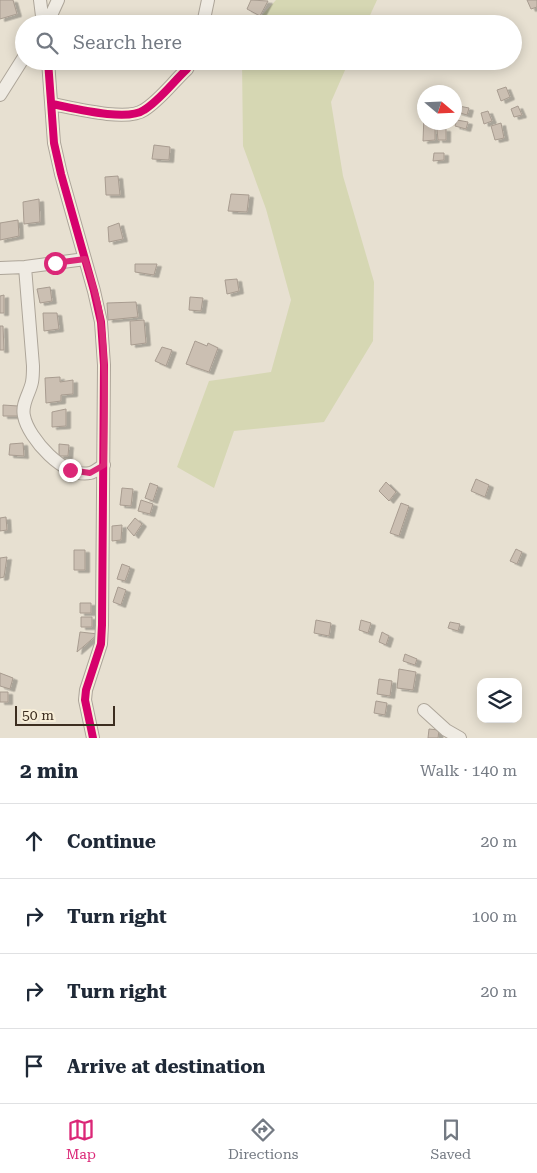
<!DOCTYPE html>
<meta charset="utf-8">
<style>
body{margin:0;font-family:"Roboto Serif",serif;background:#f6f6f7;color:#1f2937}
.controls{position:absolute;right:15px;bottom:15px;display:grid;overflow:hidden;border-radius:10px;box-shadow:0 2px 12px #0003}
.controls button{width:45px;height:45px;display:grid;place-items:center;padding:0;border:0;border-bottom:1px solid #e0e1e3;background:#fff;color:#1f2937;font:25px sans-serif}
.compass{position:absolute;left:417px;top:85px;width:45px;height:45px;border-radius:50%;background:#fff;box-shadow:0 2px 12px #0003;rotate:109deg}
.scale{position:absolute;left:15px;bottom:12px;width:100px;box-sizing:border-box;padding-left:5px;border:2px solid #3d2e20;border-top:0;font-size:14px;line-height:18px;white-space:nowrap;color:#3d2e20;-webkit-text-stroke:4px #f7eed8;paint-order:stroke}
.stop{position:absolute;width:15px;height:15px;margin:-11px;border:4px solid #db2777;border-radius:50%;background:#fff}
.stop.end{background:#db2777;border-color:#fff;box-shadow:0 1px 5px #0008}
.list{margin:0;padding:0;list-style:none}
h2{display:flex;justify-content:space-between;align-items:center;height:65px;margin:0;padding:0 20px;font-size:21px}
h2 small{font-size:16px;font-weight:400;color:#747a83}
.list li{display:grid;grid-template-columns:32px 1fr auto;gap:15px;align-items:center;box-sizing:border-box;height:75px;padding:0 20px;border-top:1px solid #e0e1e3}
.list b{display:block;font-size:19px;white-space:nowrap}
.list em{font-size:16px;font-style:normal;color:#747a83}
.icon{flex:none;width:28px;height:28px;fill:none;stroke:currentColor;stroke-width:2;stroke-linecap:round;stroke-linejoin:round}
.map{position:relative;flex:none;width:537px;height:738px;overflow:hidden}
.search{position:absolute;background:#fff;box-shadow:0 2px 12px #0003;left:15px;right:15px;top:15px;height:55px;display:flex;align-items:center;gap:12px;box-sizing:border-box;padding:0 18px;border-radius:28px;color:#747a83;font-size:19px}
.sheet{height:365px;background:#fff}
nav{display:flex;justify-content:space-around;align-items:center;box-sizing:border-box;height:70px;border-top:1px solid #e0e1e3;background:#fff;font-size:14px;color:#747a83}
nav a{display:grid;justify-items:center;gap:2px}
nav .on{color:#db2777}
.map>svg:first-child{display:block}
</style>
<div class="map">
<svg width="537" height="738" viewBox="0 0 537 738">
<defs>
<filter id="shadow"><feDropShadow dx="4.5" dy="2.5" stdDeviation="0" flood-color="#0004"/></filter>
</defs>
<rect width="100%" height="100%" fill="#e7e0d1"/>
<!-- green -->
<path fill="#d6d7b3" d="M 276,0 L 377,0 L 366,24 L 254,24 Z
M 242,61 L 349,61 L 331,102 L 343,176 L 374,282 L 373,341 L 324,422 L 234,431 L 214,488 L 177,467 L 209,381 L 271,372 L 291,300 L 266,209 L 243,146 Z"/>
<!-- building -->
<path fill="#cbbfb2" stroke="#a89c90" filter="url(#shadow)" d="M 0,0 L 13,0 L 17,14 L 0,19 Z
M 251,0 L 268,1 L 260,16 L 247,9 Z
M 527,0 L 537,0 L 537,7 L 531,9 Z
M 506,87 L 510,97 L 501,101 L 497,90 Z
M 459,106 L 469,108 L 467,115 L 457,112 Z
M 518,106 L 522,115 L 514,117 L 511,109 Z
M 488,111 L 492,121 L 484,124 L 481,113 Z
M 424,115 L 424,122 L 435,122 L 435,140 L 423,141 Z
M 457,120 L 468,122 L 466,129 L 455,126 Z
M 501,123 L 504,138 L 495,140 L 491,126 Z
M 437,129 L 446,129 L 446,140 L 438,140 Z
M 154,145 L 170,147 L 169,160 L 152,159 Z
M 434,153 L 444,153 L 444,160 L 433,161 Z
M 118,176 L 120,195 L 106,195 L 105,177 Z
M 231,194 L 249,195 L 247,212 L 228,211 Z
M 39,199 L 40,222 L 24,224 L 23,202 Z
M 18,220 L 19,236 L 0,240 L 0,223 Z
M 119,223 L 123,239 L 109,242 L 108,227 Z
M 135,264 L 157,264 L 154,275 L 135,272 Z
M 237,279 L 239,291 L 227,294 L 225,280 Z
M 50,287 L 52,301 L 40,303 L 37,289 Z
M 4,295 L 4,313 L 0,313 L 0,296 Z
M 190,297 L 203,298 L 201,311 L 189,310 Z
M 136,302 L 138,317 L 108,320 L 107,303 Z
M 43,313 L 57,313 L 59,329 L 44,331 Z
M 144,320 L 146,343 L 131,345 L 130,321 Z
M 0,326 L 3,326 L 4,350 L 0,350 Z
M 195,341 L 207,346 L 208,343 L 218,348 L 209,372 L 186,364 Z
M 162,347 L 172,350 L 166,366 L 155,361 Z
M 60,377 L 60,382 L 73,380 L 73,394 L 61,395 L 61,401 L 46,403 L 45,378 Z
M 3,405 L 18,406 L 18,416 L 3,416 Z
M 66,409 L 66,426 L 52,427 L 52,412 Z
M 23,443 L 24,456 L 9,455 L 10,444 Z
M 59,444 L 69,445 L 68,456 L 59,456 Z
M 476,479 L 489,485 L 485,497 L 471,491 Z
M 386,482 L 396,492 L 389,501 L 379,491 Z
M 150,483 L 158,486 L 153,501 L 145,498 Z
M 122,488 L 133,489 L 131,506 L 120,505 Z
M 141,500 L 153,504 L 150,514 L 138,511 Z
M 401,503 L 409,506 L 399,536 L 390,533 Z
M 6,517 L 7,530 L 0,531 L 0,518 Z
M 135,518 L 142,524 L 134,536 L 127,528 Z
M 122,525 L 121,540 L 112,541 L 112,526 Z
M 516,549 L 522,552 L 517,564 L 510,561 Z
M 74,550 L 85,550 L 85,570 L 74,570 Z
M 7,557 L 4,577 L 0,578 L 0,558 Z
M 122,564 L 130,567 L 125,581 L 117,579 Z
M 118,587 L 126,590 L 121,605 L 113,602 Z
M 80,603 L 91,603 L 91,613 L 80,613 Z
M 81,617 L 92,617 L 92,627 L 81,627 Z
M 316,620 L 331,623 L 329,636 L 314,633 Z
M 361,620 L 371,623 L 368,633 L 359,630 Z
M 450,622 L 460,624 L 458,631 L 448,628 Z
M 80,632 L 98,634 L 77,652 Z
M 382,632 L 389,636 L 386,645 L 379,642 Z
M 405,654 L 417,659 L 415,665 L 403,661 Z
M 399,669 L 416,672 L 413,690 L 397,688 Z
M 0,673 L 13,678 L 10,689 L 0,686 Z
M 379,679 L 392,681 L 390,696 L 377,694 Z
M 0,692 L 8,692 L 8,702 L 0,702 Z
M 376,701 L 387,703 L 385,715 L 374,713 Z
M 429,729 L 439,730 L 438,738 L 428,738 Z"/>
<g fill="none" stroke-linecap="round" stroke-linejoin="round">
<!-- minor casing -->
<g stroke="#ada599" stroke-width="14">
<path id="minor" d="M 40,0 L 43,24
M 47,24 L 58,0
M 203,24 L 208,0
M 48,61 L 54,143 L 61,174 L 94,291 L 101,322 L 104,365 L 102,625 L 101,644 L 86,690 L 85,700 L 93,738
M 0,95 L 24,57
M 52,104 C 73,108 127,122 144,110 C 160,100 173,82 187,69 L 191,61
M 25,267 L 33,366 C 33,371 33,377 32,382 C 30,393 21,404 24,416 C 28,438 65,479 90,473 C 95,472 100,467 104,465
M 0,268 L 25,267 L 85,259
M 424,710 L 446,730 L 460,738"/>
</g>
<!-- minor -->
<use href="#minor" stroke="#efebe3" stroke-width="12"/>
<!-- cycleway casing -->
<g stroke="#f7eed8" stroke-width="11">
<path id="cycleway" d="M 48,61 L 54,143 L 61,174 L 94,291 L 101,322 L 104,365 L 102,625 L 101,644 L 86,690 L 85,700 L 93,738
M 52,104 C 73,108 127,122 144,110 C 160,100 173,82 187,69 L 191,61"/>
</g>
<!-- cycleway -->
<use href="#cycleway" stroke="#d6006c" stroke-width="8"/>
</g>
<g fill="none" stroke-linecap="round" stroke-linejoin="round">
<!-- route -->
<path stroke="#db2777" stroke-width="6" d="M 55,263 L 85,259 C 91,280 99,301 101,322 C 107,369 104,418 104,465 L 90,473 L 70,470"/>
</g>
</svg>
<div class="controls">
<button><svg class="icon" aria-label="layers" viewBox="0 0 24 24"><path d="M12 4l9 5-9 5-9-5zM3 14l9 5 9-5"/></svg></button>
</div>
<svg class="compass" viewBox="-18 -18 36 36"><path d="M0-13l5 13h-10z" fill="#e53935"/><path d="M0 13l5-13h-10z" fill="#747a83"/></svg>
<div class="scale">50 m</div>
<div class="stop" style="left:55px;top:263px"></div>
<div class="stop end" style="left:70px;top:470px"></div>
<div class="search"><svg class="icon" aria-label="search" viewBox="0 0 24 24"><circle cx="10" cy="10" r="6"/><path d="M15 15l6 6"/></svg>Search here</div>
</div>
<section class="sheet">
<h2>2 min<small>Walk · 140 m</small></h2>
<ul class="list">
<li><svg class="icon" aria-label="ahead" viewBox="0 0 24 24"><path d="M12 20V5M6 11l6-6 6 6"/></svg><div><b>Continue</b></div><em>20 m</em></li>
<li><svg class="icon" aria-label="right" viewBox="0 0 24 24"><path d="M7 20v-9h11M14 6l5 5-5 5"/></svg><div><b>Turn right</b></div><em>100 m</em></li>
<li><svg class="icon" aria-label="right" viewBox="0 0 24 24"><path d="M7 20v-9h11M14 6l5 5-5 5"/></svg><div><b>Turn right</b></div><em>20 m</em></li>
<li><svg class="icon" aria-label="arrive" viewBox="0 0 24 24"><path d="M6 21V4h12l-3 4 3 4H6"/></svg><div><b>Arrive at destination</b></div></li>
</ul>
</section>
<nav>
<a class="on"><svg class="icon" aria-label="map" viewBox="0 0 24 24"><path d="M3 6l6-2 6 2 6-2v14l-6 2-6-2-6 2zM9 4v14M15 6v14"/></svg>Map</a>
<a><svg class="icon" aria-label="directions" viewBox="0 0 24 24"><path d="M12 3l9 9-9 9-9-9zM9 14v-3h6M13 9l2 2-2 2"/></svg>Directions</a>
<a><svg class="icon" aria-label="saved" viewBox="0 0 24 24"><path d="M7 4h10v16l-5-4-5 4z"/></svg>Saved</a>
</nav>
